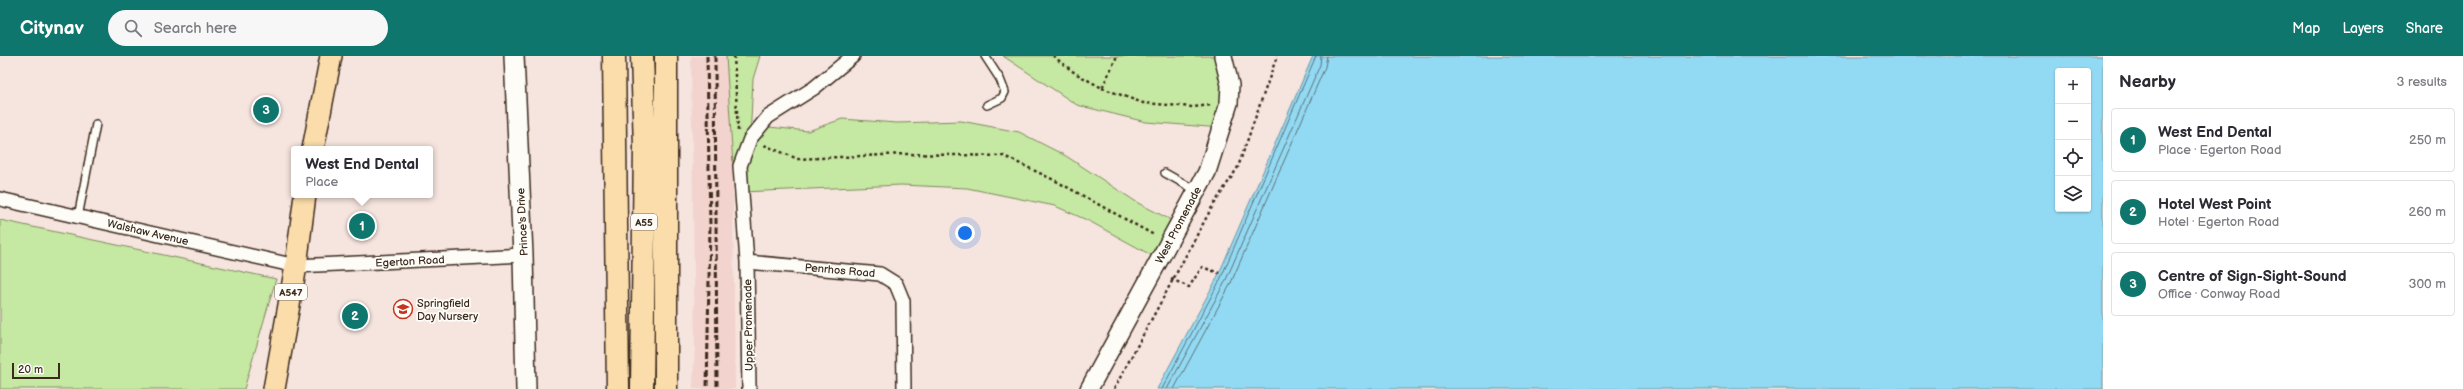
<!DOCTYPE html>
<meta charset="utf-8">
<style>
body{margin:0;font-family:"Balsamiq Sans",sans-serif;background:#f7f7f7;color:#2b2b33}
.controls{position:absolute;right:12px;top:12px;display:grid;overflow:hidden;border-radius:4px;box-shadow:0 1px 3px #0004}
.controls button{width:36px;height:36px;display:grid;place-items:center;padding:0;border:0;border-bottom:1px solid #e1e1e2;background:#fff;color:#2b2b33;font:20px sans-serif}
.scale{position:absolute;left:12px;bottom:10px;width:48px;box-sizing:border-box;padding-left:4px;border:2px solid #3b2a1e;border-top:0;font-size:11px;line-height:14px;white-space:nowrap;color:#3b2a1e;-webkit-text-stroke:3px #fdfcf7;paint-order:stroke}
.you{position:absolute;left:965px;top:177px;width:14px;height:14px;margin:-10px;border:3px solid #fff;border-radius:50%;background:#1a73e8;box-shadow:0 0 0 6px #1a73e833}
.badge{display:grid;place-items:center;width:26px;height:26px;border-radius:50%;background:#0f766e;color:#fff;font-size:13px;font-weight:700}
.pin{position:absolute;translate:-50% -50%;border:2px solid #fff;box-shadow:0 1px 4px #0006}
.popup{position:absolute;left:291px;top:90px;width:142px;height:52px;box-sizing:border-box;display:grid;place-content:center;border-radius:4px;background:#fff;filter:drop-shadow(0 1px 3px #0005);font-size:13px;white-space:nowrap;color:#7c7c81}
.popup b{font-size:15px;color:#2b2b33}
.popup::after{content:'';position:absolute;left:50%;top:100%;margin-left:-8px;border:8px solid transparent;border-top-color:#fff}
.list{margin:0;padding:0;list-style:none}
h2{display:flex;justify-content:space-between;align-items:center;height:52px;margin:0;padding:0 16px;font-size:17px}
h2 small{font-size:13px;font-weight:400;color:#7c7c81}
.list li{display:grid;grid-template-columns:26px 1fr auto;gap:12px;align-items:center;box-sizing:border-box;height:64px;margin:0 8px 8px;padding:0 8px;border:1px solid #e1e1e2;border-radius:4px}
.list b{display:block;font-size:15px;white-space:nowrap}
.list p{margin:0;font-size:13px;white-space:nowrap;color:#7c7c81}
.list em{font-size:13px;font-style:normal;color:#7c7c81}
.icon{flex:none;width:22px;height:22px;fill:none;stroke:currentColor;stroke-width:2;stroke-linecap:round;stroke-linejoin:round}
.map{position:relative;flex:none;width:2103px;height:333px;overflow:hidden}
header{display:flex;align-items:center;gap:24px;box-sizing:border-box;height:56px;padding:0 20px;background:#0f766e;color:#fff}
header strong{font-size:19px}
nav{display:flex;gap:22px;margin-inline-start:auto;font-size:14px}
.search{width:280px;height:36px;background:#f7f7f7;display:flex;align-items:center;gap:10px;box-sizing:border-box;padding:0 14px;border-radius:22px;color:#7c7c81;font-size:15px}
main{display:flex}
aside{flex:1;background:#fff}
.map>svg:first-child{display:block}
</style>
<header>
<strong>Citynav</strong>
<div class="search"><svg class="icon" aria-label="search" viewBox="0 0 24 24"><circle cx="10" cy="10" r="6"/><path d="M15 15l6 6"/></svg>Search here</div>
<nav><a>Map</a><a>Layers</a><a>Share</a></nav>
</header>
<main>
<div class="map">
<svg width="2103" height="333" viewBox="0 0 2103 333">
<rect width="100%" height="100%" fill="#f6e4de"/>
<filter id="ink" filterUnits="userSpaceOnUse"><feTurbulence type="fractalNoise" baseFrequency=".025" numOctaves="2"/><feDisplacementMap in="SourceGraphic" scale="8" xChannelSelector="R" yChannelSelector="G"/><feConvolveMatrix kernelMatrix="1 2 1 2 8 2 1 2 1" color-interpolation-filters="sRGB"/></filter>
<g filter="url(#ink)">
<!-- built -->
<path fill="#f2d3cd" d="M 691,0 L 727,0 L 732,73 L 735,333 L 693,333 L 695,290 Z"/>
<!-- green -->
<path fill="#c5e8a2" stroke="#808960" d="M 726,0 L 760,0 L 753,23 L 750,83 L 769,71 L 808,75 L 842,63 L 897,67 L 961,65 L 1019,76 L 1066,100 L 1138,147 L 1179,168 L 1160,204 L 1089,165 L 1055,150 L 967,132 L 901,129 L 742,136 L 749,85 L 733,109 Z
M 1003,0 L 1223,0 L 1221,72 L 1146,66 L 1077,49 Z
M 0,164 L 276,223 L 244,333 L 0,333 Z"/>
<!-- water -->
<path fill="#92daf4" stroke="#6f949e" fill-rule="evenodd" d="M 1313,0 L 2103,0 L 2103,333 L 1157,333 L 1217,222 ZM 2058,15 L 2088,15 L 2088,153 L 2058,153 Z"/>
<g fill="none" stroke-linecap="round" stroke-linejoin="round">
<!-- shore -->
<path stroke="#5e7074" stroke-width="1" d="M 1162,333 L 1220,224 L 1316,0
M 1167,333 L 1225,226 L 1320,9 L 1321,0
M 1174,333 L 1230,229 L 1325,11 L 1327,0"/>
<!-- service casing -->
<g stroke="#3b2a1e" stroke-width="10">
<path id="service" d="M 985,0 L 1000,23 L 1005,36 L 1002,42 L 987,49
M 1165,117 L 1197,135
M 78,161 L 96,68"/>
</g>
<!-- minor casing -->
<g stroke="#3b2a1e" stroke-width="16">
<path id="minor" d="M 0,143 L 296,210 L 523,199
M 747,206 L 880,218 L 896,228 L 903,245 L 904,333
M 749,333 L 747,206 L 740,110 L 750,83 L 768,61 L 814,32 L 853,0"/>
</g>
<!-- tertiary casing -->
<g stroke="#3b2a1e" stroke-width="20">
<path id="tertiary" d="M 1089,333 L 1207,116 L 1229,47 L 1230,29 L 1223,0"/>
</g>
<!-- secondary casing -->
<g stroke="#3b2a1e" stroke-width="22">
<path id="secondary" d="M 514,0 L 523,199 L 526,333"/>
</g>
<!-- primary casing -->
<g stroke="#3b2a1e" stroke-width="24">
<path id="primary" d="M 313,93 L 331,0
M 274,333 L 296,210 L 305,139"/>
</g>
<!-- trunk casing -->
<g stroke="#3b2a1e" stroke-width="25">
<path id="trunk" d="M 614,0 L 618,333
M 642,0 L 645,90 L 642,333
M 666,0 L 666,333"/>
</g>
<!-- path -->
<path stroke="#3b2a1e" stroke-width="2.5" stroke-dasharray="3 3" stroke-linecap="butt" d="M 734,0 L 738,75
M 1053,0 L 1075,17 L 1102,32 L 1117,0
M 1102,32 L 1143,47 L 1193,51 L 1212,49
M 764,89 L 798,103 L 905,98 L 1004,100 L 1056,125 L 1154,179
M 1171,223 L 1189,231 L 1202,211 L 1219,217
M 1114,333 L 1211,153 L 1238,111 L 1277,0"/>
<!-- service -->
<use href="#service" stroke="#fdfcf7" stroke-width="7"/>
<!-- minor -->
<use href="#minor" stroke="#fdfcf7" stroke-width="13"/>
<!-- tertiary -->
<use href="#tertiary" stroke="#fdfcf7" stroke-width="17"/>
<!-- secondary -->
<use href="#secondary" stroke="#fdfcf7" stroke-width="19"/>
<!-- primary -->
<use href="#primary" stroke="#faddab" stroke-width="21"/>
<!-- trunk -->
<use href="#trunk" stroke="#faddab" stroke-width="22"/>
<!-- rail -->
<path stroke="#3b2a1e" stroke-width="3" stroke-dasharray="6 3" stroke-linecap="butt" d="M 707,0 L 710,169 L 707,333
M 715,0 L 717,333"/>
</g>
</g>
<!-- icons -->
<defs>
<g id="school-ring" transform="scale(1)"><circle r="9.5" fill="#fdfcf7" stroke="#c8321e" stroke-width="1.5"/><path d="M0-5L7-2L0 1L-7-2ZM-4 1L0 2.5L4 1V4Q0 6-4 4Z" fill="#c8321e"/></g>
</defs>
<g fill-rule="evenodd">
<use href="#school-ring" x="403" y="253"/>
</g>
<g text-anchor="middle" stroke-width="3.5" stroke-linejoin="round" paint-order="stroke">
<!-- shield labels -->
<g fill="#fdfcf7" stroke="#75695f" stroke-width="1">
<rect x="631" y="158" width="26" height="16" rx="3"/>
<rect x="275" y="228" width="32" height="16" rx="3"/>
</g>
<g font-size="10" font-weight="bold" fill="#3b2a1e">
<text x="644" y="170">A55</text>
<text x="291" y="240">A547</text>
</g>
<!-- street labels -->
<g font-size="11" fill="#3b2a1e" stroke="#fdfcf7">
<text transform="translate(522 166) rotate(-93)" y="4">Prince's Drive</text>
<text transform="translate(1178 169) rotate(-62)" y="4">West Promenade</text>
<text transform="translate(148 176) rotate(13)" y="4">Walshaw Avenue</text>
<text transform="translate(410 205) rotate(-3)" y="4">Egerton Road</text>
<text transform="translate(840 214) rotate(5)" y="4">Penrhos Road</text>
<text transform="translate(748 269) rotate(-91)" y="4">Upper Promenade</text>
</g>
<!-- poi labels -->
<g font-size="11" fill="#3b2a1e" stroke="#fdfcf7" text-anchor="start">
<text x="417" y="251">Springfield<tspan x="417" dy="13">Day Nursery</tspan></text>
</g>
</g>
</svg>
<div class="controls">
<button>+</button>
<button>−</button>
<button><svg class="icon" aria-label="locate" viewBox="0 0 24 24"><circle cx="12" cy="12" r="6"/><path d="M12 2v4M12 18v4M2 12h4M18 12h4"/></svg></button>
<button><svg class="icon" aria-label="layers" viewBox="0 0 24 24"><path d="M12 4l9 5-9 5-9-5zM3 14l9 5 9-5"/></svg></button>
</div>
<div class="scale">20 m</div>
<div class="you"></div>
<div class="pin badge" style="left:362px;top:170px">1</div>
<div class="popup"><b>West End Dental</b>Place</div>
<div class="pin badge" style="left:355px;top:260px">2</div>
<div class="pin badge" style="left:266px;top:54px">3</div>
</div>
<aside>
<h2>Nearby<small>3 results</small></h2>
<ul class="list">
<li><span class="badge">1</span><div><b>West End Dental</b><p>Place · Egerton Road</p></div><em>250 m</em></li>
<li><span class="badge">2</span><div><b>Hotel West Point</b><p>Hotel · Egerton Road</p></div><em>260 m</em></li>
<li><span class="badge">3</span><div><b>Centre of Sign-Sight-Sound</b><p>Office · Conway Road</p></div><em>300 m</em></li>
</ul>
</aside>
</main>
